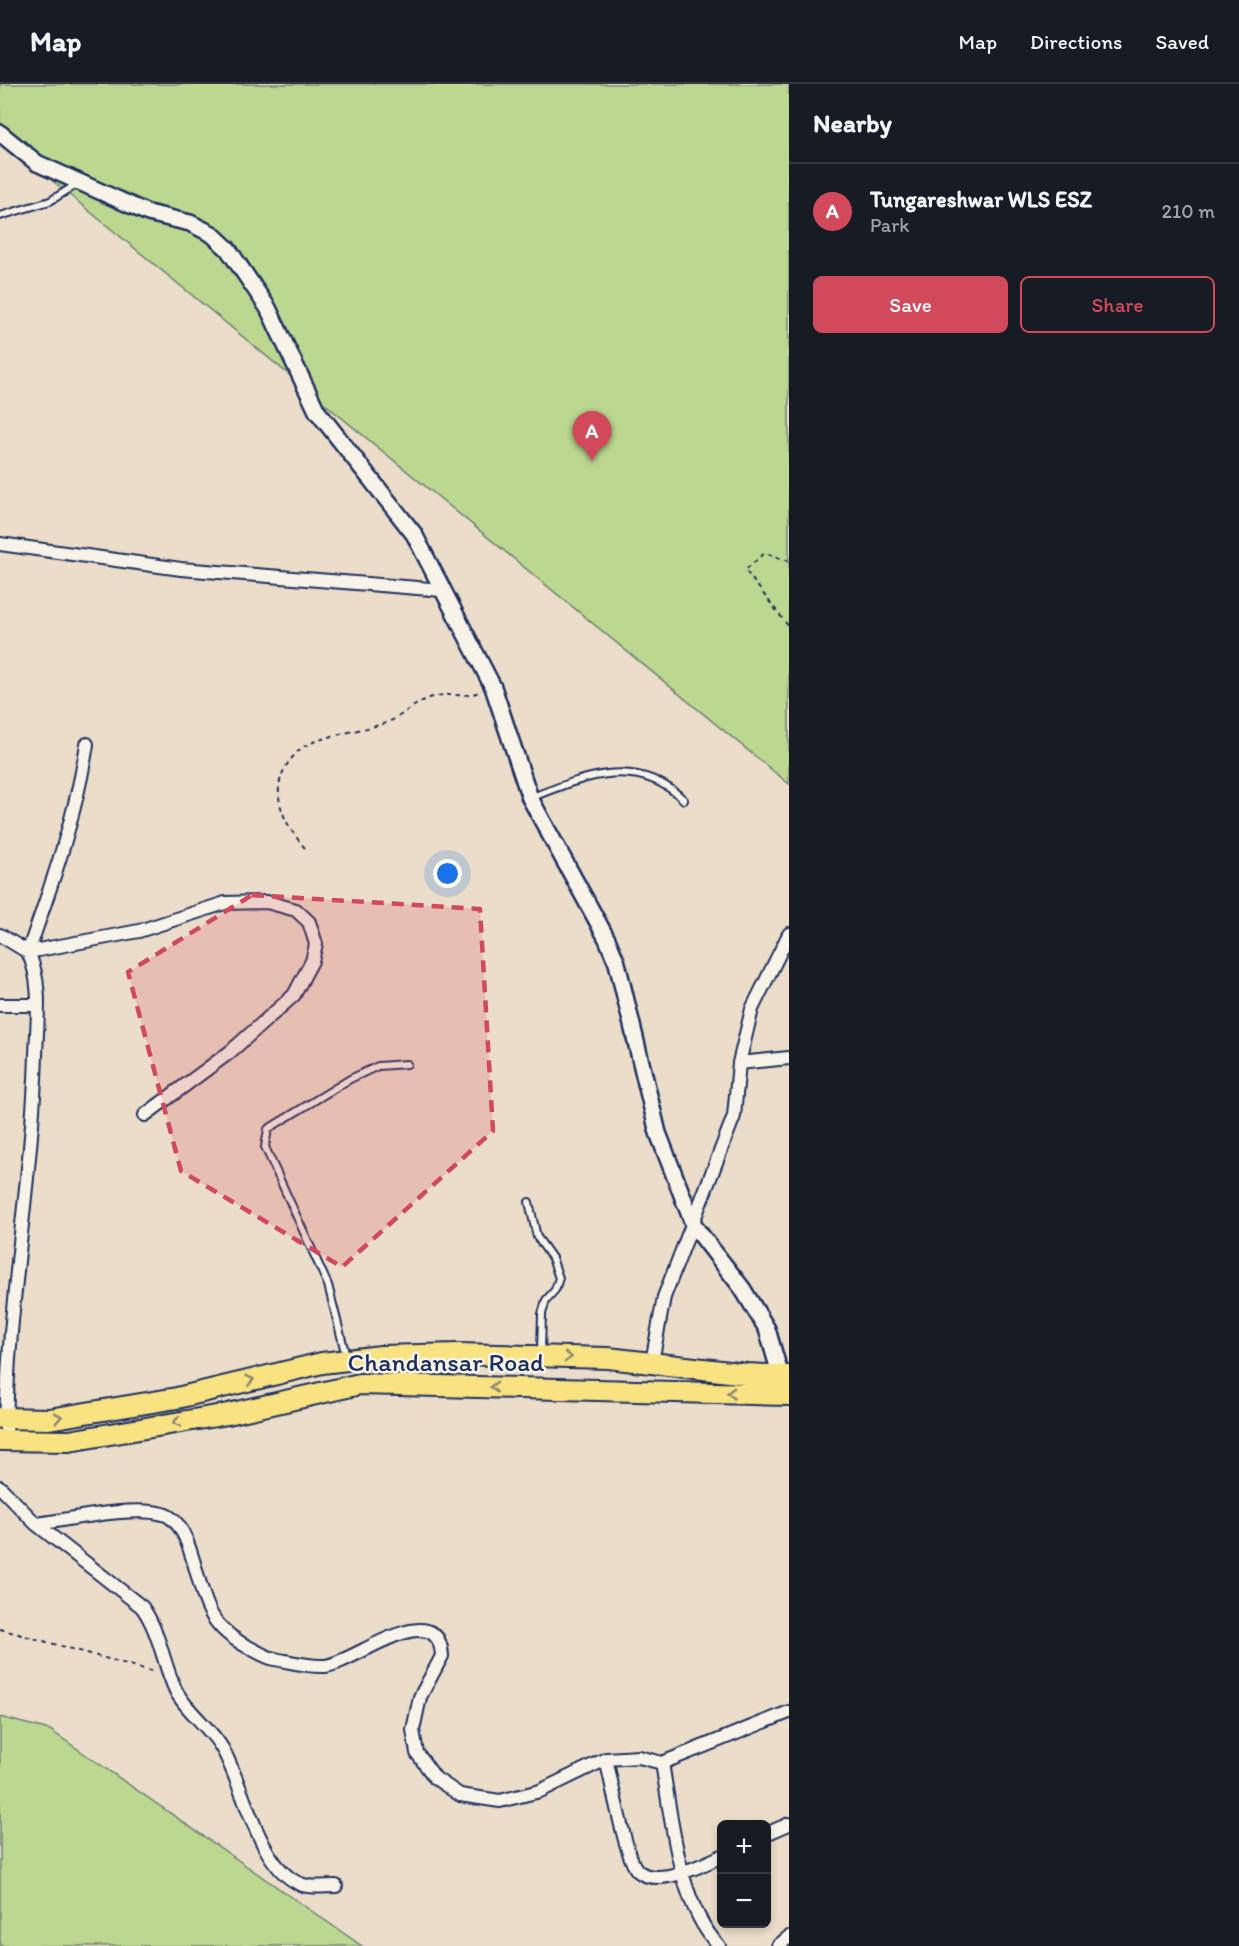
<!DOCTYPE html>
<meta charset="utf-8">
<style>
body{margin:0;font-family:Itim,sans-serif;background:#242831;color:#f1f3f6}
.controls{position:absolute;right:18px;bottom:18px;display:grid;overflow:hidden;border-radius:9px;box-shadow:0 3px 9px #0003}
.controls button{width:54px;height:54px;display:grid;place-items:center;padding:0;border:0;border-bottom:2px solid #363941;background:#171b24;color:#f1f3f6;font:30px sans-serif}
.you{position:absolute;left:448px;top:790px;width:21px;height:21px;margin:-15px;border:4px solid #fff;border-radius:50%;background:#1a73e8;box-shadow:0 0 0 9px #1a73e833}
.badge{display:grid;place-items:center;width:39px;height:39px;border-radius:50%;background:#d1495b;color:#fff;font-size:20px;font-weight:700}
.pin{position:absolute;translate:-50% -50px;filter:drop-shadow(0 2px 3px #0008)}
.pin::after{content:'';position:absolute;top:32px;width:21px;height:18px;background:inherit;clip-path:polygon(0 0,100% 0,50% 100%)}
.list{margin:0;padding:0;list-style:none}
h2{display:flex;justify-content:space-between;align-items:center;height:78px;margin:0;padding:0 24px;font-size:26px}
h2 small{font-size:20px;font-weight:400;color:#9ea1a6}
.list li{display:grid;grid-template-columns:39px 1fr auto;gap:18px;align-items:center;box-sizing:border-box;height:96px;padding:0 24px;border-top:2px solid #363941}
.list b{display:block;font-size:22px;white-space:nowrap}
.list p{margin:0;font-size:20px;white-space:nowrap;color:#9ea1a6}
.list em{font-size:20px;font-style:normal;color:#9ea1a6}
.actions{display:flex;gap:12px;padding:18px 24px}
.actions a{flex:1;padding:14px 0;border:2px solid #d1495b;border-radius:9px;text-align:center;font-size:21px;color:#d1495b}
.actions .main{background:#d1495b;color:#fff}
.map{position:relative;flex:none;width:789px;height:1862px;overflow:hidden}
header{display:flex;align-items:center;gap:36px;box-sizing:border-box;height:84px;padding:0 30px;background:#171b24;border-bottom:2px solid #363941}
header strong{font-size:28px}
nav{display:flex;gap:33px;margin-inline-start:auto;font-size:21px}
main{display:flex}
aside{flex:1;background:#171b24}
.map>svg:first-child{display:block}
</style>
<header>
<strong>Map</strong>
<nav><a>Map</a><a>Directions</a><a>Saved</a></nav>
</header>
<main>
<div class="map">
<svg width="789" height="1862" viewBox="0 0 789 1862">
<rect width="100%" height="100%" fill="#ebddc9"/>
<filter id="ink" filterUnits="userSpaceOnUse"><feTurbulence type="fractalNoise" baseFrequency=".0167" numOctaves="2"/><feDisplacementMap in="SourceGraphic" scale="12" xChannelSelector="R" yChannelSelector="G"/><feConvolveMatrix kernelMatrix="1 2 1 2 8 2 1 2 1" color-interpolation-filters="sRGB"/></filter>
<g filter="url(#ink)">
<!-- green -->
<path fill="#bcd78f" stroke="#6c8376" stroke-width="1.5" d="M 0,0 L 789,0 L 789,700 L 0,54 Z
M 0,1633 L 50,1646 L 362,1862 L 0,1862 Z"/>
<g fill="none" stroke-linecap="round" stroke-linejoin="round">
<!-- service casing -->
<g stroke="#1b2f5e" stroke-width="10">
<path id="service" d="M 0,132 L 50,117 L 79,99
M 530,714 C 584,693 636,670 684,716
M 529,1118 L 537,1153 L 552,1174 L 559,1194 L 555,1206 L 546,1216 L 542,1230 L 541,1268
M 346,1272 L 328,1201 L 265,1063 L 268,1045 L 350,995 L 378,982 L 407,980"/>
</g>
<!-- minor casing -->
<g stroke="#1b2f5e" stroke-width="16">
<path id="minor" d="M 0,460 L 181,485 L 442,506
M 0,851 L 28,868 C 43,900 37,936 36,971 C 32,1100 6,1227 6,1356
M 28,868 L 139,847 L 225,819 L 267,818 L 296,826 L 309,838 L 316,860 L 312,877 L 294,911 L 230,968 L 145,1031
M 28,868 C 52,800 76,732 87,660
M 0,921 L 37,921
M 739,979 L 789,974
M 652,1278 L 664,1213 L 734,1032 L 739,979 L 752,925 L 789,850
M 0,1403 L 36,1440 L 142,1523 C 160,1548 163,1580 176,1607 C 187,1628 210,1643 222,1664 C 243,1700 257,1777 296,1798 C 308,1805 322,1802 336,1802
M 36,1440 C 68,1436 133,1421 163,1430 C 194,1438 195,1509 215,1536 C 225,1550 239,1559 254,1566 C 261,1570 268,1574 275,1575 C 291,1578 309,1583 325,1582 C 352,1580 439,1509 442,1572 L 420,1613 L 413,1646 L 417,1669 L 435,1694 L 460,1711 L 500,1717 L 540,1707 L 606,1675 L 639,1673 L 662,1679
M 606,1675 C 611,1694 626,1777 638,1787 C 658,1804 702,1781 722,1772
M 766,1750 L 789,1740
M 719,1862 C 678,1819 672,1736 662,1679 L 789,1628
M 778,1862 L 789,1853"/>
</g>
<!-- tertiary casing -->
<g stroke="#1b2f5e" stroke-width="20">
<path id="tertiary" d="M 0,49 L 37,79 L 148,129 L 190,139 L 212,150 L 228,165 L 268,224 L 317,327 L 414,450 L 493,603 L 530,714 L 607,855 L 617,879 L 658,1049 L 694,1142 L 742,1204 L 767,1245 L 783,1300"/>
</g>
<!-- primary casing -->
<g stroke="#1b2f5e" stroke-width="24">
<path id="primary" d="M 0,1334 L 49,1335 L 177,1314 L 322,1279 L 381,1272 L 458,1270 L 608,1274 L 747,1290 L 789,1292
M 0,1356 L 69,1357 L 228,1330 L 360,1300 L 789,1311"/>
</g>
<!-- path -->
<path stroke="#1b2f5e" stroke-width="2" stroke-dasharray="4.5 4.5" stroke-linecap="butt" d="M 789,477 L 765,469 L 745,486 L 789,543
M 305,764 C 277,732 265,695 302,664 C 318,652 365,646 386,639 C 404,632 417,615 438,612 C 454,609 463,614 479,608
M 0,1545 L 155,1588"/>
<!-- service -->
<use href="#service" stroke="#f7f3e8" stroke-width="6"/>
<!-- minor -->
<use href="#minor" stroke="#f7f3e8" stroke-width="12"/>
<!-- tertiary -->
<use href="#tertiary" stroke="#f7f3e8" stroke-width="15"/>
<!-- primary -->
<use href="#primary" stroke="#f8e281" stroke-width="20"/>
</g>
<!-- one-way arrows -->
<defs><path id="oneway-chevron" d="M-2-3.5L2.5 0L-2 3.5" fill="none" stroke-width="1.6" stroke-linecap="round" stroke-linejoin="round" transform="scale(1.5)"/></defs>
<g stroke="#8a8870">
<use href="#oneway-chevron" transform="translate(568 1273) rotate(2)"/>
<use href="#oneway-chevron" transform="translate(250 1296) rotate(-13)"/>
<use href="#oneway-chevron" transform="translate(494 1303) rotate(-179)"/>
<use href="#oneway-chevron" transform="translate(731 1309) rotate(-179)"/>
<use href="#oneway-chevron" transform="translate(58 1333) rotate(-10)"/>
<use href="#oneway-chevron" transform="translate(177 1338) rotate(170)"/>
</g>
</g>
<!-- marked area -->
<path fill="#d1495b" fill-opacity="0.2" stroke="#d1495b" stroke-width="4.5" stroke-dasharray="12 8" stroke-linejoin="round" d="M 252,811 L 480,825 L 493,1047 L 342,1183 L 181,1087 L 128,888 Z"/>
<g text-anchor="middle" stroke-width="5" stroke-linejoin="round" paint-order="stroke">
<!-- street labels -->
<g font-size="26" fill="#1b2f5e" stroke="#f7f3e8">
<text x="446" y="1287">Chandansar Road</text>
</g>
</g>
</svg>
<div class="controls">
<button>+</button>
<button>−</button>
</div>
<div class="you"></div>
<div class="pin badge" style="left:592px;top:377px">A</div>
</div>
<aside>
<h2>Nearby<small></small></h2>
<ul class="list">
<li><span class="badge">A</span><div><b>Tungareshwar WLS ESZ</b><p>Park</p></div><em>210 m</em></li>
</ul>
<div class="actions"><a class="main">Save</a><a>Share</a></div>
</aside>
</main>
